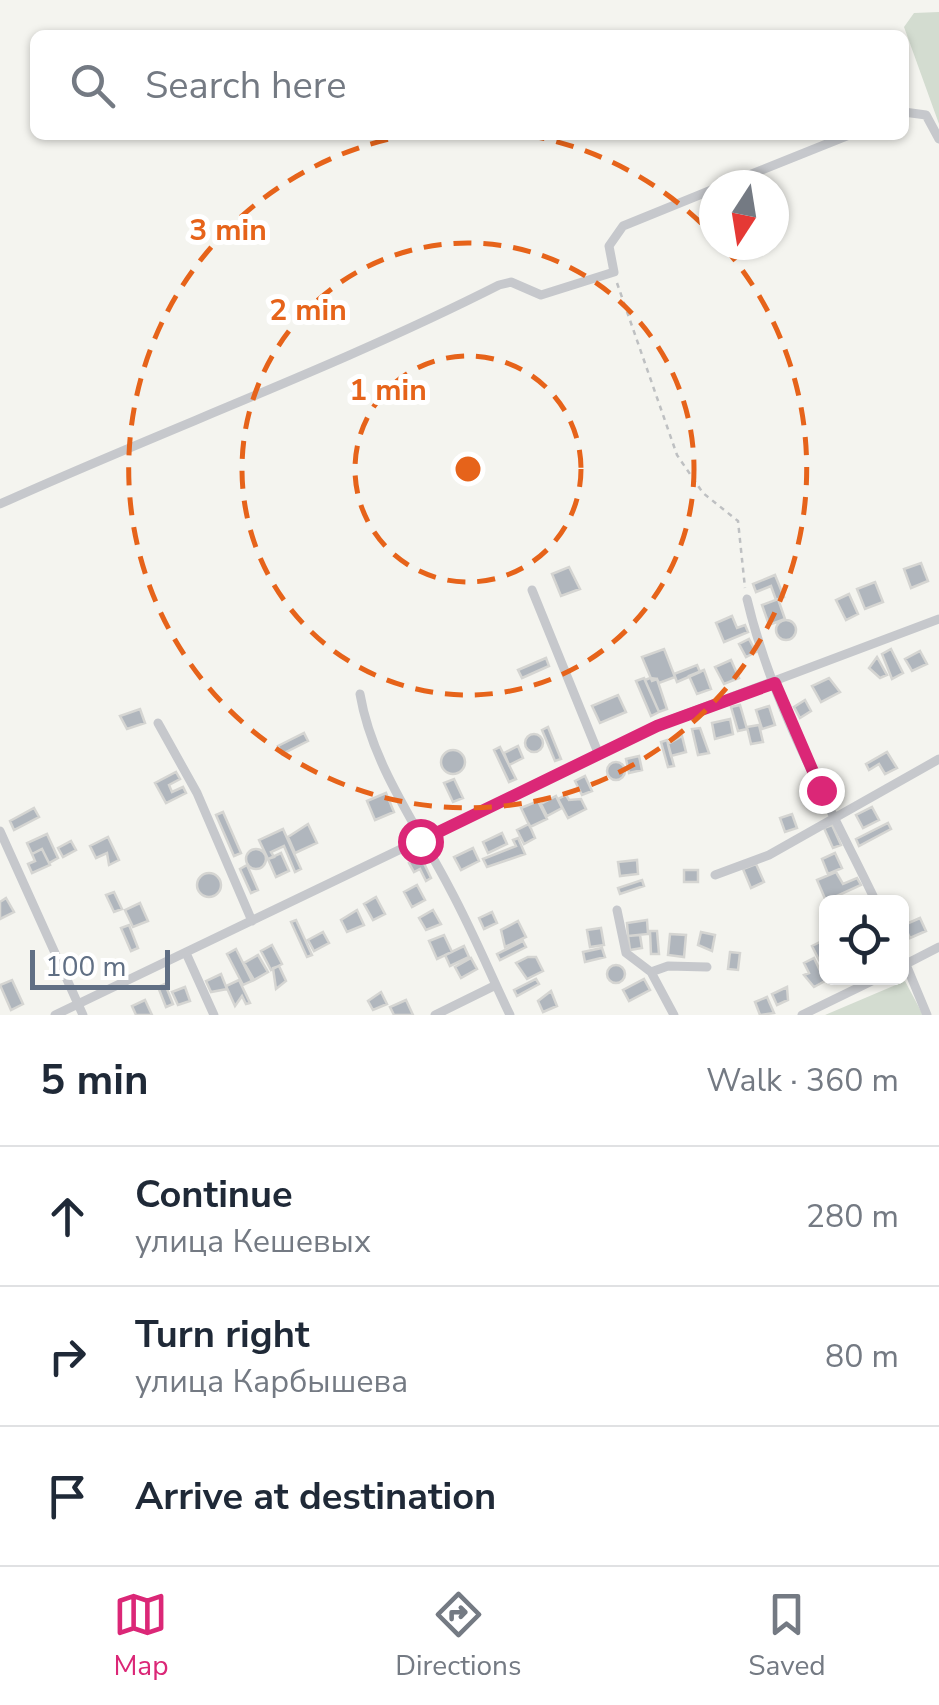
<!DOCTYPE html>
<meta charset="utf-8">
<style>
body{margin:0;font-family:"Nunito Sans",sans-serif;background:#f6f6f7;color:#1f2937}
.controls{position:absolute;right:30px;bottom:30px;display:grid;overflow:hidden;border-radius:15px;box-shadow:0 2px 8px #0004}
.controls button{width:90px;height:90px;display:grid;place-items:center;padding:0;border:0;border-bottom:2px solid #e0e1e3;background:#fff;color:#1f2937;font:50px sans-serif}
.compass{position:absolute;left:699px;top:170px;width:90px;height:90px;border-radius:50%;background:#fff;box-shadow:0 2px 8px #0004;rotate:192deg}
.scale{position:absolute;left:30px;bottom:25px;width:140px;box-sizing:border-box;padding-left:10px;border:5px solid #606f84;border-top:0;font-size:28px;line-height:35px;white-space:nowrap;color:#606f84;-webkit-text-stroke:8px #fff;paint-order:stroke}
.stop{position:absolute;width:30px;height:30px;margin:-22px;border:8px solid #db2777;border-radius:50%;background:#fff}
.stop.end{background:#db2777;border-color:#fff;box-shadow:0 2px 10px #0008}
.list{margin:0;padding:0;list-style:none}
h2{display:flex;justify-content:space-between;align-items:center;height:130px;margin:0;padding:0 40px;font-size:42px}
h2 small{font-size:32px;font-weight:400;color:#747a83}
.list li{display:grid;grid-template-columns:65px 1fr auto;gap:30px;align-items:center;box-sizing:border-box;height:140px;padding:0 40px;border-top:2px solid #e0e1e3}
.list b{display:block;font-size:38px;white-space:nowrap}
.list p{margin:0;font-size:32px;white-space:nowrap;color:#747a83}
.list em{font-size:32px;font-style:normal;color:#747a83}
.icon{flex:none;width:55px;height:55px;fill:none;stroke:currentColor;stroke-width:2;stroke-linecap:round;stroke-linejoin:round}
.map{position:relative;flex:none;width:939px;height:1015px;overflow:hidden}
.search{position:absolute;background:#fff;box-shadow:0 2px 8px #0004;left:30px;right:30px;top:30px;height:110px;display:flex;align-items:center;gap:25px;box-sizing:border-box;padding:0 35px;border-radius:15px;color:#747a83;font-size:38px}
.sheet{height:550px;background:#fff}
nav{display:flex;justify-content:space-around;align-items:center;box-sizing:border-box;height:140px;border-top:2px solid #e0e1e3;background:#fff;font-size:28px;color:#747a83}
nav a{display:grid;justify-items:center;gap:5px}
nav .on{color:#db2777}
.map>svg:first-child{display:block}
</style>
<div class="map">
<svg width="939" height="1015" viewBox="0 0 939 1015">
<rect width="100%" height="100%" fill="#f4f4ef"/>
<!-- green -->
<path fill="#d3dcd0" d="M 939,12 L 939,124 L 904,27 L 914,13 Z
M 905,981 L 923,1015 L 825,1015 Z"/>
<!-- building -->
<path fill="#b0b6bd" stroke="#d5d5d2" stroke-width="2.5" d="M 921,563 L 928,581 L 911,588 L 904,569 Z
M 569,567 L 580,589 L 561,596 L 552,574 Z
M 775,575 L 784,597 L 776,600 L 771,586 L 756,592 L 753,584 Z
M 875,582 L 883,602 L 865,609 L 857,589 Z
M 849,594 L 858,614 L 846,620 L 836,600 Z
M 778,599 L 785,619 L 769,625 L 762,605 Z
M 732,616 L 737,628 L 745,625 L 748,632 L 724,642 L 716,623 Z
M776 630a10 10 0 1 1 20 0a10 10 0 1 1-20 0Z
M 749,639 L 756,652 L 746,657 L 739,644 Z
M 664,649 L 675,677 L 659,683 L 657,679 L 652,681 L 642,657 Z
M 891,649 L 903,673 L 892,679 L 882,654 Z
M 920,651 L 927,664 L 912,671 L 905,659 Z
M 877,657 L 887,675 L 880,678 L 869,668 Z
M 546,658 L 549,666 L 522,678 L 518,670 Z
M 731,660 L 739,678 L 724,684 L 715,667 Z
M 697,665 L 700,672 L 677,682 L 674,674 Z
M 704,670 L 711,689 L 697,694 L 689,676 Z
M 644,678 L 659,712 L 651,716 L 636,681 Z
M 650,678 L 657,679 L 667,709 L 659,712 L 645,680 Z
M 829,678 L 840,692 L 821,702 L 812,686 Z
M 618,695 L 626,712 L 600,723 L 592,706 Z
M 805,700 L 811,711 L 800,718 L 794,707 Z
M 740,705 L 747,729 L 738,731 L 731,707 Z
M 769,706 L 775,725 L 762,729 L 756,710 Z
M 140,709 L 145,723 L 127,729 L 120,716 Z
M 730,719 L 733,734 L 715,739 L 712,723 Z
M 759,725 L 763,742 L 751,744 L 747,727 Z
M 548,727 L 561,759 L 555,761 L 542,730 Z
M 700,728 L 709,753 L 698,755 L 692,729 Z
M 304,733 L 308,741 L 282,754 L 278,746 Z
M525 743a9 9 0 1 1 18 0a9 9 0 1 1-18 0Z
M 682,736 L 686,752 L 671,756 L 668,744 Z
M 667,740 L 674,766 L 668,767 L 661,742 Z
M 518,746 L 523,758 L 509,765 L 504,753 Z
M 500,747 L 516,779 L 509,782 L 494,750 Z
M441 762a12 12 0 1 1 24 0a12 12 0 1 1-24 0Z
M 887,752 L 897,768 L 885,774 L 879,764 L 869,770 L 866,764 Z
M 639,756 L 642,770 L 629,773 L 626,759 Z
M607 771a9 9 0 1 1 18 0a9 9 0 1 1-18 0Z
M 176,772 L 180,779 L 169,785 L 172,792 L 183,787 L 186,793 L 166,803 L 155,783 Z
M 585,776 L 592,791 L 582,795 L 575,781 Z
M 454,779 L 463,798 L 453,802 L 444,783 Z
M 386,793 L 394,812 L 375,820 L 367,801 Z
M 566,795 L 569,800 L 581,799 L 586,809 L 568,818 L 558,799 Z
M 556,796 L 562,808 L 547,816 L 541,804 Z
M 538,801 L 547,819 L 530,827 L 521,808 Z
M 872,807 L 879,820 L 863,828 L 856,815 Z
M 34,808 L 39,817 L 14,830 L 10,821 Z
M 223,812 L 241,853 L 234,856 L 216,815 Z
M 792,814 L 797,828 L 785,832 L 780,818 Z
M 888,823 L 891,829 L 859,846 L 856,839 Z
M 308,824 L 317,843 L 295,853 L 288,837 Z
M 529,824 L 535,838 L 524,844 L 517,830 Z
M 832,825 L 841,845 L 833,848 L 824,828 Z
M 283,829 L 301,869 L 295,872 L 284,846 L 271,852 L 274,857 L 268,859 L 259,840 Z
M 502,833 L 507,844 L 488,853 L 483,842 Z
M 47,834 L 58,858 L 49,863 L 42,849 L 32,854 L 27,843 Z
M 108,837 L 119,860 L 109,865 L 107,853 L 96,858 L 90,846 Z
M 518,838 L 525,854 L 487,867 L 483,859 L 516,846 L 513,840 Z
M 71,841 L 76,850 L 63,857 L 58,848 Z
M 473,848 L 479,861 L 461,870 L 454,857 Z
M246 859a10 10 0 1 1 20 0a10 10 0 1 1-20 0Z
M 42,849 L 50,865 L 32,873 L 28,864 L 35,861 L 32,854 Z
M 281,853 L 289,871 L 276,877 L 268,859 Z
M 835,853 L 842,868 L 828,874 L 822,859 Z
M 421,857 L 431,878 L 426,881 L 420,869 L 414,872 L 409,863 Z
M 637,860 L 638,874 L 620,876 L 618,862 Z
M 756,864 L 764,882 L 751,888 L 743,869 Z
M 247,865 L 258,890 L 251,893 L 240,869 Z
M 684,870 L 698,870 L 698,882 L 684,882 Z
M 836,872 L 843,884 L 857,878 L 861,885 L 826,901 L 817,880 Z
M197 885a12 12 0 1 1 24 0a12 12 0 1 1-24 0Z
M 642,880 L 644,886 L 620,894 L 618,888 Z
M 417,885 L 425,900 L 412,907 L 404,892 Z
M 114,892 L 122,909 L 114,912 L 106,895 Z
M 376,897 L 385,914 L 373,920 L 364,904 Z
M 6,898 L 14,912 L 0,919 L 0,902 Z
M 140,903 L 148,921 L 133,927 L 125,910 Z
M 357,910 L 364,925 L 347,932 L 341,920 Z
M 433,910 L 441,924 L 426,930 L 419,918 Z
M 492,912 L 497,923 L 484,929 L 479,918 Z
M 920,918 L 926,931 L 910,938 L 904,925 Z
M 296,920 L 312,955 L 307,957 L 291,922 Z
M 647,920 L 648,934 L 628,936 L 627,923 Z
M 518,921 L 526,937 L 505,947 L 501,930 Z
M 129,925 L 138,948 L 131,951 L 121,928 Z
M 601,928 L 604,945 L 590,947 L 587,930 Z
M 650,931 L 657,931 L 659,954 L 651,954 Z
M 323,932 L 329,943 L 314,951 L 308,940 Z
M 701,932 L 715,935 L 712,951 L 698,945 Z
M 670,934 L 686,935 L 684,957 L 668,955 Z
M 444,935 L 452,952 L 437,959 L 429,941 Z
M 640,935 L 642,948 L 630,950 L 628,936 Z
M 826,939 L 826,956 L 819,960 L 812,946 Z
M 523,941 L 526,947 L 500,960 L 497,954 Z
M 272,945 L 282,964 L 271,970 L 261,951 Z
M 464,946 L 469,957 L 450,966 L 445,955 Z
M 602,948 L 605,957 L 585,962 L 583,952 Z
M 236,949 L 252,981 L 243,985 L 227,954 Z
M 730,952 L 740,953 L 738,970 L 728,969 Z
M 258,955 L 268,972 L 254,980 L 244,963 Z
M 528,957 L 536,957 L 543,971 L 527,979 L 516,963 Z
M 471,958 L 477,969 L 461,978 L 455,967 Z
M 814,958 L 825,981 L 814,987 L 804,975 L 809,973 L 804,963 Z
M607 974a9 9 0 1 1 18 0a9 9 0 1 1-18 0Z
M 279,966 L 286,981 L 276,989 L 273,968 Z
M 221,974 L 227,989 L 211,992 L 206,981 Z
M 536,979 L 539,984 L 517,996 L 514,990 Z
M 644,979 L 650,990 L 629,1001 L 623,990 Z
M 12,980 L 23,1004 L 11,1010 L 0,985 Z
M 239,980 L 250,1003 L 246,1004 L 242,996 L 235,1006 L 226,986 Z
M 165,984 L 173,1004 L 166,1007 L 158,987 Z
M 185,987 L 190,1001 L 178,1005 L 172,992 Z
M 787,987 L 788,1000 L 777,1005 L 772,994 Z
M 551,991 L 557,1006 L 543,1012 L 538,1001 Z
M 381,992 L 387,1004 L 373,1010 L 368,1001 Z
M 767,997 L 774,1013 L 760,1015 L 755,1002 Z
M 145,1000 L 152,1015 L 136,1015 L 132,1006 Z
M 406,1000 L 413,1015 L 394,1015 L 390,1007 Z"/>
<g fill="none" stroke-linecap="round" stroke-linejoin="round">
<!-- path -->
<path stroke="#bec0c2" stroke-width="2.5" stroke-dasharray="5 5" stroke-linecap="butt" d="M 617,283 L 677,455 L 703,493 L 738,521 L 745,588"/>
<!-- minor -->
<path stroke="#c6c8cc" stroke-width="9" d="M 904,112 L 926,115 L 939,139
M 724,185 L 849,135
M 0,504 C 166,429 337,367 499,285 L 511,282 L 541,295 L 614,272 L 609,246 L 623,226 L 714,189
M 532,590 L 599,755
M 747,599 C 772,706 829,804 876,902
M 360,694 C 372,765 418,827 450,889 C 472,930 490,973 510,1015
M 158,723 L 197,793 L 252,921
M 0,831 L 83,1015
M 715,875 L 769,855 L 939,759
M 617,910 L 626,953 L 651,972 L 674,1015
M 186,953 L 214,1015
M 902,955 L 927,1015
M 904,965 L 939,947
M 651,972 L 668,966 L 707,967
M 55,1015 L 670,720 L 939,619
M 435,1015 L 496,985
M 802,1015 L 878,978"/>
</g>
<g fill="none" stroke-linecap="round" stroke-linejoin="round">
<!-- route -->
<path stroke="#db2777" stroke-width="12" d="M 420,841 L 657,726 L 775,683 L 821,790"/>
</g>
<!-- distance rings -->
<g fill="none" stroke="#e6631a" stroke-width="5" stroke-dasharray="18 12">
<circle cx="468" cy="469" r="113"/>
<circle cx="468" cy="469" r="226"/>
<path d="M527 135A339 339 0 0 1 714 236M724 247A339 339 0 1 1 409 135"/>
</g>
<circle cx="468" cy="469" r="15" fill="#e6631a" stroke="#fff" stroke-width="5"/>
<g font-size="30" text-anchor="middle" font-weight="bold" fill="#e6631a" stroke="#fff" stroke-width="10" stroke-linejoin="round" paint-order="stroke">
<text x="228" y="240">3 min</text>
<text x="308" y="320">2 min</text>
<text x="388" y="400">1 min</text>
</g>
</svg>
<div class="controls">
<button><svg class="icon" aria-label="locate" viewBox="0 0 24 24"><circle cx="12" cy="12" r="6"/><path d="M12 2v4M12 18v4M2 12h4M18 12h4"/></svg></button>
</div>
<svg class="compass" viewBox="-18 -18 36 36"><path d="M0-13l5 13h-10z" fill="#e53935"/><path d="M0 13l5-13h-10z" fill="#747a83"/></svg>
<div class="scale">100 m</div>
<div class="stop" style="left:420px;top:841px"></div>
<div class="stop end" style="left:821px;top:790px"></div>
<div class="search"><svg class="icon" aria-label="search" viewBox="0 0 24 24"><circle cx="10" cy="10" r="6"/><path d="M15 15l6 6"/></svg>Search here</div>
</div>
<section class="sheet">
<h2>5 min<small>Walk · 360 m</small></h2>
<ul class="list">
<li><svg class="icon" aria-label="ahead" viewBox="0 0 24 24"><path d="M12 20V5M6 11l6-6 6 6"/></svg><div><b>Continue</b><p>улица Кешевых</p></div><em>280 m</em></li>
<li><svg class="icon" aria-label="right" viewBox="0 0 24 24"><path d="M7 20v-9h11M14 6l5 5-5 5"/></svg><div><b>Turn right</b><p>улица Карбышева</p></div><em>80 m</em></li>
<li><svg class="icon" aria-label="arrive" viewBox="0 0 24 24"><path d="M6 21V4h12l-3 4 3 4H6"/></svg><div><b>Arrive at destination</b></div></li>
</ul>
</section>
<nav>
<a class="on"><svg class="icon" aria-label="map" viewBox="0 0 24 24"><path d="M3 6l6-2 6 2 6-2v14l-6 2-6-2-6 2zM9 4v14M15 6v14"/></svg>Map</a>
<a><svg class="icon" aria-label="directions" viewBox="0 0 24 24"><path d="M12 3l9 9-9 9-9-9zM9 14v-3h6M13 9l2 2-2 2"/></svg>Directions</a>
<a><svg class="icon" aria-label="saved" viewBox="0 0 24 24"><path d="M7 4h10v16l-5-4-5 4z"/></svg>Saved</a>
</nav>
